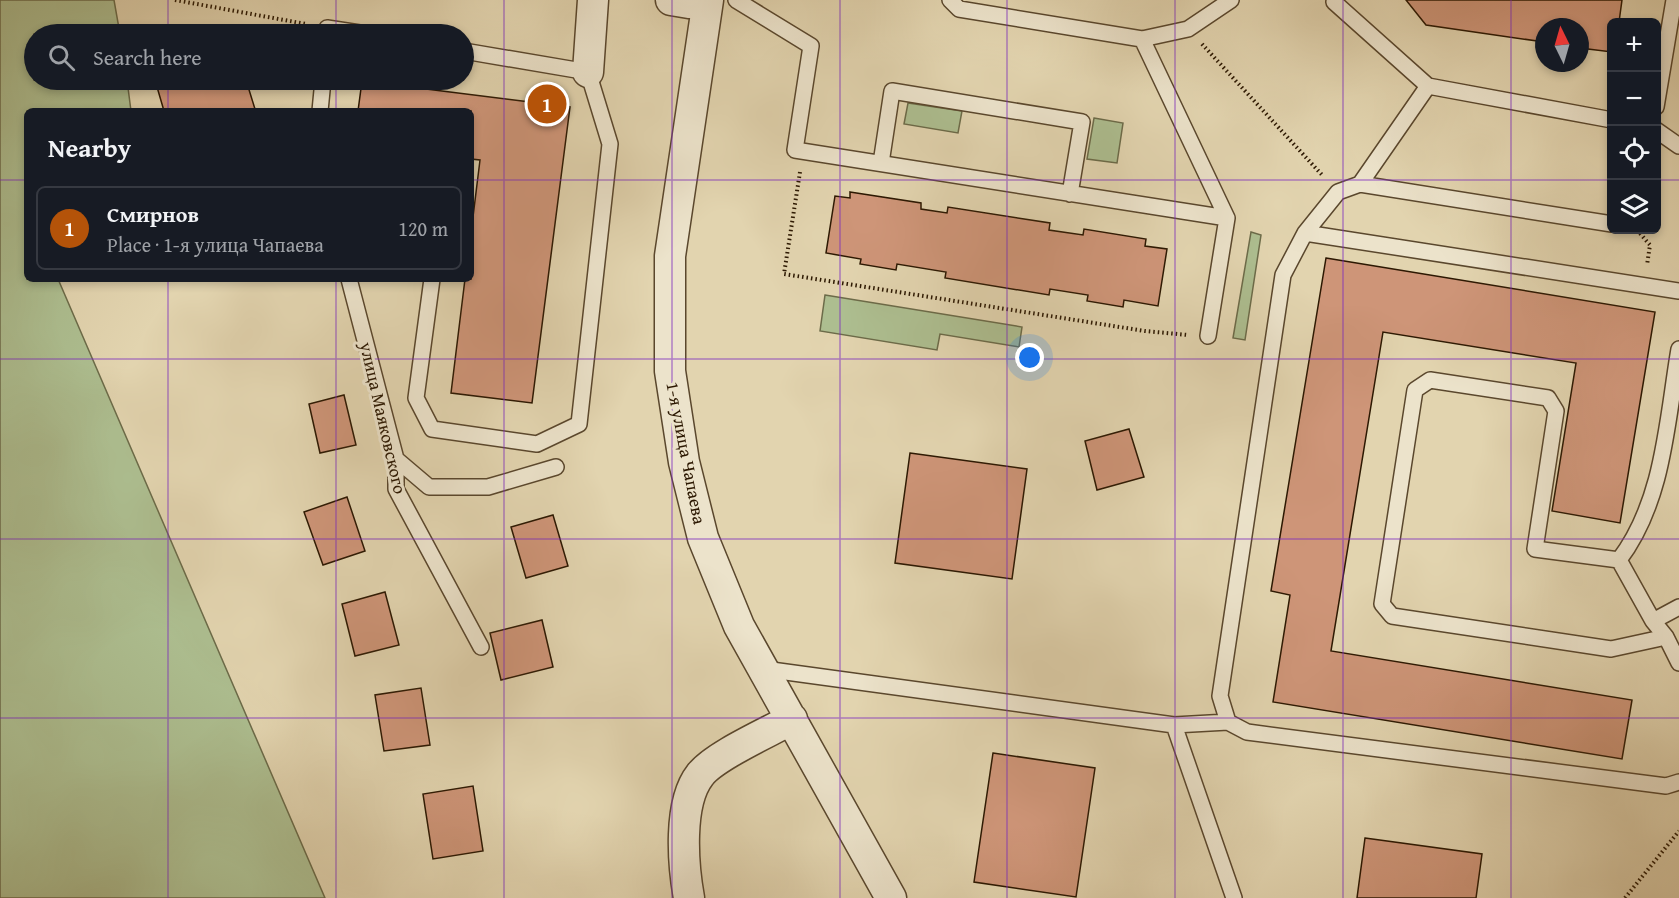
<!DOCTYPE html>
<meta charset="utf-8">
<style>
body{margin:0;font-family:"Gentium Book Plus",serif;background:#242831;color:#f1f3f6}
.controls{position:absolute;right:18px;top:18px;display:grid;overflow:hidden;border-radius:9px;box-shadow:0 3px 9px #0003}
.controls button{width:54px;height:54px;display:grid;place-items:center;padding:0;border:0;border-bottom:2px solid #363941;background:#171b24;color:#f1f3f6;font:30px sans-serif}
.compass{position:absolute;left:1535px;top:18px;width:54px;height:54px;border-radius:50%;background:#171b24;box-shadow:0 3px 9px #0003;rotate:355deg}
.you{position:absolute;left:1030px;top:358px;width:21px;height:21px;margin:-15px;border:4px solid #fff;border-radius:50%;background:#1a73e8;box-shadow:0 0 0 9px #1a73e833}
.badge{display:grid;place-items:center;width:39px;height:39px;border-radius:50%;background:#b45309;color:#fff;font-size:20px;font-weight:700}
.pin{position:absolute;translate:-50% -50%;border:3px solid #fff;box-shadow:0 2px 6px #0006}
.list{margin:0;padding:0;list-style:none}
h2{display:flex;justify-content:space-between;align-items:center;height:78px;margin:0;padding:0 24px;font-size:26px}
h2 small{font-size:20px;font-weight:400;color:#9ea1a6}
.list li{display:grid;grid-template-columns:39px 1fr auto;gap:18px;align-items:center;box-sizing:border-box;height:84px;margin:0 12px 12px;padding:0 12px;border:2px solid #363941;border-radius:9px}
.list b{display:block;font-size:22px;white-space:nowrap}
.list p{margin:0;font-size:20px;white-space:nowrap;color:#9ea1a6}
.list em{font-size:20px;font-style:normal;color:#9ea1a6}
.icon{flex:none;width:33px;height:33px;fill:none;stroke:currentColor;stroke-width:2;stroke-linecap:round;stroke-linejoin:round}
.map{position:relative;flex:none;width:1679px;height:898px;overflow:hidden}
.search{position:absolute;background:#171b24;box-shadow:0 3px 9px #0003;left:24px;top:24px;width:450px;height:66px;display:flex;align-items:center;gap:15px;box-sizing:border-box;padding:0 21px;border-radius:33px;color:#9ea1a6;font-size:22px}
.panel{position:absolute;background:#171b24;box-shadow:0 3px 9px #0003;left:24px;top:108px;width:450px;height:174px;border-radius:9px}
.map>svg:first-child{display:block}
</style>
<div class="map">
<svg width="1679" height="898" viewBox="0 0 1679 898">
<rect width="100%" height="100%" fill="#e2d4af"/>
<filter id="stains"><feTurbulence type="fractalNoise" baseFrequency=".00333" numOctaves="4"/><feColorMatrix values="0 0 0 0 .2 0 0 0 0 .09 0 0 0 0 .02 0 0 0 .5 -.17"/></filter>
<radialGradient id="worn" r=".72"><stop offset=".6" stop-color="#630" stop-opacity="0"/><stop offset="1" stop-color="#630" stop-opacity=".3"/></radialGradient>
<!-- green -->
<path fill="#adbe90" stroke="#6c6b49" stroke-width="1.5" d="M 0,0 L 114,0 L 120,34 L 34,34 L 34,80 L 127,80 L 131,111 L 27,111 L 27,279 L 58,279 L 325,898 L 0,898 Z
M 908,103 L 962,111 L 958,133 L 904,124 Z
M 1094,118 L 1123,123 L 1117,163 L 1087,159 Z
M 1251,232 L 1261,235 L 1245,340 L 1233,338 Z
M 825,295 L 1022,327 L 1019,347 L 940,334 L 937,350 L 820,331 Z"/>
<!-- building -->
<path fill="#ce9578" stroke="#2c1802" stroke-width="1.5" d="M 1406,0 L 1622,0 L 1619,22 L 1612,22 L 1612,52 L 1580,48 L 1580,27 L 1544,27 L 1544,42 L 1426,25 Z
M 155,80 L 246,80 L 255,109 L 164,111 Z
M 362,81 L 570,107 L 532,403 L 451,393 L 465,279 L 471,279 L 471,233 L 480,160 L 471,159 L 471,111 L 358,111 Z
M 850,192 L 921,203 L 921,209 L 947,213 L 948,207 L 1050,223 L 1049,230 L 1083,235 L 1084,229 L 1146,239 L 1145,246 L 1167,249 L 1158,306 L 1124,300 L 1123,307 L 1087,301 L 1088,295 L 1050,289 L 1049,295 L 945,278 L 946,272 L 897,264 L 896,270 L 860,264 L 861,259 L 826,253 L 835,196 L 850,198 Z
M 1326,258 L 1655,312 L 1620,523 L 1552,511 L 1576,363 L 1383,332 L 1331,651 L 1632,700 L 1622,759 L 1273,702 L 1290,595 L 1271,591 Z
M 344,395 L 356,445 L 320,453 L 309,404 Z
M 1129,429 L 1144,477 L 1097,490 L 1085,441 Z
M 910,453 L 1027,469 L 1012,579 L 895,563 Z
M 347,497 L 365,551 L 323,565 L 304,512 Z
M 553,515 L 568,566 L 526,578 L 511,527 Z
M 385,592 L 399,645 L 355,656 L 342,604 Z
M 542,620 L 553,667 L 501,680 L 490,633 Z
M 421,688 L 430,745 L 384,751 L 375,695 Z
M 993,753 L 1095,768 L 1076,897 L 974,882 Z
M 473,786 L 483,851 L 433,859 L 423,794 Z
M 1365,838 L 1482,854 L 1476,898 L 1357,898 Z"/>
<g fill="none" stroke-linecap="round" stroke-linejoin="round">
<!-- service casing -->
<g stroke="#5a472d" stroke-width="18">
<path id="service" d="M 736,0 L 811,46 L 795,150 L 1227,218
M 950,0 L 959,9 L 1142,39 L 1188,29 L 1231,0
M 1334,2 L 1428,86 L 1612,120
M 327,34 L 327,28 L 366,34
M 1142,39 L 1227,218 L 1208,336
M 1656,107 L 1674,0
M 320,111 L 323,80
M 1656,130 L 1679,146
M 881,163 L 892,91 L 1082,122 L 1070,194
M 1360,184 L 1428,86
M 1612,224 L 1360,184 L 1338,192 L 1305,233 L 1283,275 L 1220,696 L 1228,722 L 1247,732 L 1666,786 L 1679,782
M 1305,233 L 1679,291
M 349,279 L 396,459 L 396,489 L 481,647
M 432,279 L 416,398 L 432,429 L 537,444 L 579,424 L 610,144 L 588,72 L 464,51
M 396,459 L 429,487 L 488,487 L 556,467
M 1619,560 L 1653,621
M 1679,607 L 1653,621 L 1666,637 L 1679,663
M 1666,637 L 1611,649 L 1392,616 L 1382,604 L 1415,390 L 1430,380 L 1548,398 L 1556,411 L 1535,549 L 1619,560 C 1664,501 1667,420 1679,349
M 764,669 L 1174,725 L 1228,722
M 1174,725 L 1234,898"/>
</g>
<!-- minor casing -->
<g stroke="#5a472d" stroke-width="33">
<path id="minor" d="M 671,0 L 689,3 L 695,0
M 708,0 L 670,256 L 670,371 L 684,462 L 703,538 L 739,626 L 891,898
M 588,72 L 593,0
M 689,898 C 683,865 678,803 700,775 C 714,756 769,732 792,719"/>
</g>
<!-- path -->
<path stroke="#2c1802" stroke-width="4" stroke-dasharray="1.5 3" stroke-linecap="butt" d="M 175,0 L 306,24
M 1202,44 L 1323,176
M 800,172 L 784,274 L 1145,331 L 1188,335
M 1637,230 L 1650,245 L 1647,265
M 1625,898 L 1679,831"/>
<!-- service -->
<use href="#service" stroke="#ece3cb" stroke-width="15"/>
<!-- minor -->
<use href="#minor" stroke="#ece3cb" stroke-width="30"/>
</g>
<!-- grid -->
<path fill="none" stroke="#7b2cbf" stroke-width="1.5" stroke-opacity="0.55" d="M 168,0 L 168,34M 336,0 L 336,34M 504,0 L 504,898M 672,0 L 672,898M 840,0 L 840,898M 1007,0 L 1007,898M 1175,0 L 1175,898M 1343,0 L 1343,898M 1511,0 L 1511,898M 168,80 L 168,111M 336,80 L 336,111M 0,180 L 27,180M 471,180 L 1612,180M 1656,180 L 1679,180M 168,279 L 168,898M 336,279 L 336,898M 0,359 L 1679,359M 0,539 L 1679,539M 0,718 L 1679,718"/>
<g text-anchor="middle" stroke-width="6" stroke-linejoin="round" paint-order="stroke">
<!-- street labels -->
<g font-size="18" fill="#2c1802" stroke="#ece3cb">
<text transform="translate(383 418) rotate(77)" y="6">улица Маяковского</text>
<text transform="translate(686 453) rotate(79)" y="6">1-я улица Чапаева</text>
</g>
</g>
<rect width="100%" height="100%" filter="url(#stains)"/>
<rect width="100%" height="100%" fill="url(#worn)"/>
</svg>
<div class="controls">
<button>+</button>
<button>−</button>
<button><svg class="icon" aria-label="locate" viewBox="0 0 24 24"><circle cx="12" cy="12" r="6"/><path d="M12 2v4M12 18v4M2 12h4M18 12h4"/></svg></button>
<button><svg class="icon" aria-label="layers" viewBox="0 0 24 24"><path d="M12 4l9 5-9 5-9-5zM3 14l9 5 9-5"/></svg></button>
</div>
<svg class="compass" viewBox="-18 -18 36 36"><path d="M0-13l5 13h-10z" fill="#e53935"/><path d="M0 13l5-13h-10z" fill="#9ea1a6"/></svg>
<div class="you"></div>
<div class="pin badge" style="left:547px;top:104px">1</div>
<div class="search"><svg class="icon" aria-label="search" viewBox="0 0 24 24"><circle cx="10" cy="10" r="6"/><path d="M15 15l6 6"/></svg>Search here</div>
<section class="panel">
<h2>Nearby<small></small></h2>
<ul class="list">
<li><span class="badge">1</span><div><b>Смирнов</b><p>Place · 1-я улица Чапаева</p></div><em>120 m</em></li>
</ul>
</section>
</div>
